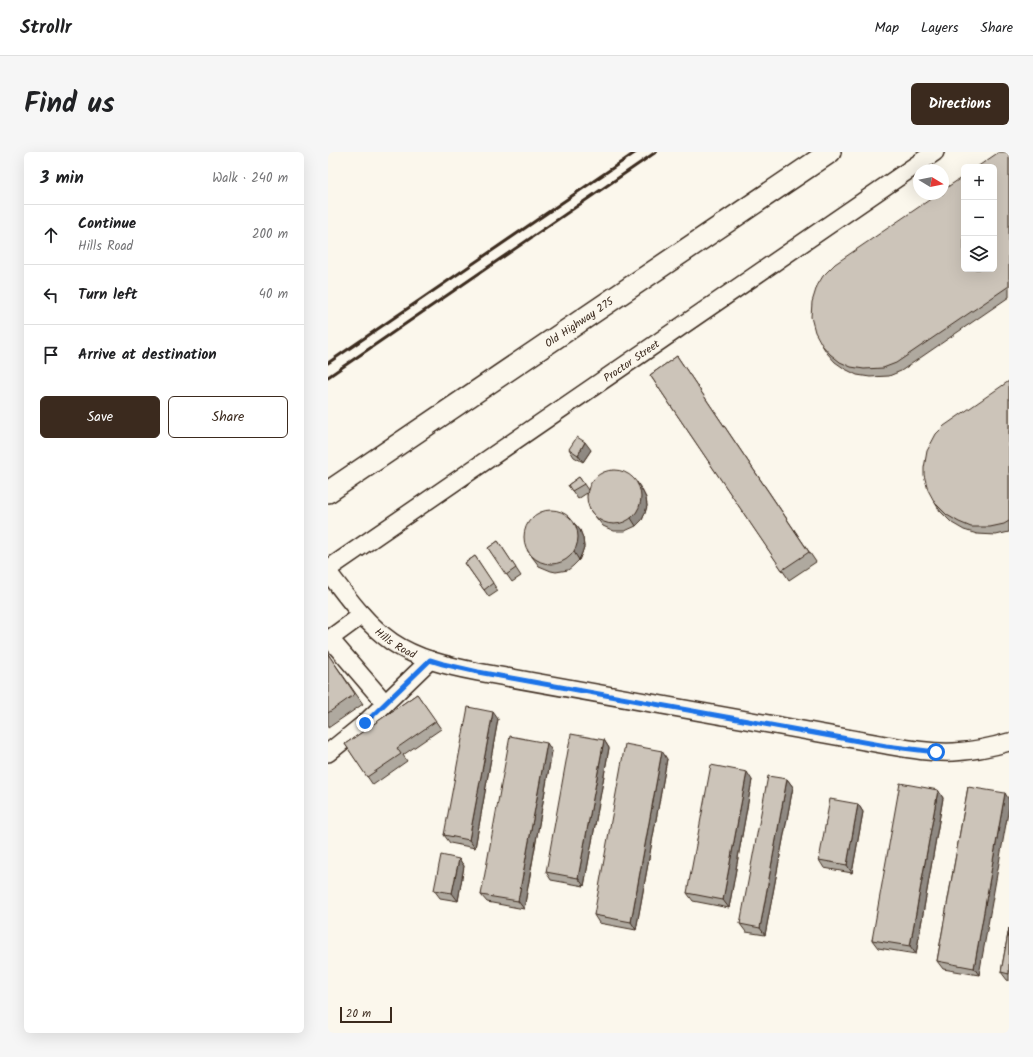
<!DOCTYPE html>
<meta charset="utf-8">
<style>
body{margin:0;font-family:Kalam,sans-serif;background:#f6f6f6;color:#202124}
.controls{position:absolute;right:12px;top:12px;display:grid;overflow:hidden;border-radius:6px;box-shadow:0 4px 16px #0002}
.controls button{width:36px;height:36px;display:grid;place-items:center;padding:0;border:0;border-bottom:1px solid #e0e0e0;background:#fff;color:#202124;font:20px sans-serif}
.compass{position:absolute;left:585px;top:12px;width:36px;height:36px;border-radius:50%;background:#fff;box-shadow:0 4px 16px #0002;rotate:100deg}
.scale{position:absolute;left:12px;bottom:10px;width:52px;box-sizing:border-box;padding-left:4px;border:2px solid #3b2a1e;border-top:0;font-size:11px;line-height:14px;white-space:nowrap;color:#3b2a1e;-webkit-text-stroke:3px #fbf7ec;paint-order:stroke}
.stop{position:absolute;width:12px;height:12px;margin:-9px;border:3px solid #1a73e8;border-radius:50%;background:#fff}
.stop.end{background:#1a73e8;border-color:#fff;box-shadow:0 1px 4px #0008}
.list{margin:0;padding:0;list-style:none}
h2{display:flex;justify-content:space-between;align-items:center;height:52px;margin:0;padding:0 16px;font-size:17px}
h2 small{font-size:13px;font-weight:400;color:#757577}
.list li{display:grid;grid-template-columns:26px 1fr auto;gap:12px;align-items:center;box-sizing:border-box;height:60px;padding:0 16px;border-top:1px solid #e0e0e0}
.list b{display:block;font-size:15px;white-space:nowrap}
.list p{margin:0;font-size:13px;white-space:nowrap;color:#757577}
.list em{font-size:13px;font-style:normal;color:#757577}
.actions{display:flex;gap:8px;padding:12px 16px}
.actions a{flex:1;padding:9px 0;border:1px solid #3b2a1e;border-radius:6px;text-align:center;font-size:14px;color:#3b2a1e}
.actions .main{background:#3b2a1e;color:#fff}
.icon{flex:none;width:22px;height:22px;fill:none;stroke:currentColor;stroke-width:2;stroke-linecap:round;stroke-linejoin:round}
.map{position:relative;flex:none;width:681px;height:881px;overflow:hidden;border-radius:6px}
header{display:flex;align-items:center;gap:24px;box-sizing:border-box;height:56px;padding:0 20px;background:#fff;border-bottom:1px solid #e0e0e0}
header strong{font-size:19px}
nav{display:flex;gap:22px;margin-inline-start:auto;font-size:14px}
.intro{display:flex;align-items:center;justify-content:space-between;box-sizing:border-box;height:96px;padding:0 24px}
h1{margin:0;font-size:28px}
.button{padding:10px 18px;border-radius:6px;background:#3b2a1e;color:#fff;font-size:14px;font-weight:700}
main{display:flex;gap:24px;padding:0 24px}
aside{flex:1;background:#fff;border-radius:6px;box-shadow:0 4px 16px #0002}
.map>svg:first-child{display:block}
</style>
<header>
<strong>Strollr</strong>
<nav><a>Map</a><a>Layers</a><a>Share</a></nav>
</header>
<div class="intro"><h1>Find us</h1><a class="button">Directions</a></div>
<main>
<aside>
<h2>3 min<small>Walk · 240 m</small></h2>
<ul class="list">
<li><svg class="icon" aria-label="ahead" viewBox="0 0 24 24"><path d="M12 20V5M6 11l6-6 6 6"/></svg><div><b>Continue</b><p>Hills Road</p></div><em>200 m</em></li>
<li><svg class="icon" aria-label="left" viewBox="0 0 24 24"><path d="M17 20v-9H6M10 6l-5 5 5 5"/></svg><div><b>Turn left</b></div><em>40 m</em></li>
<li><svg class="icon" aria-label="arrive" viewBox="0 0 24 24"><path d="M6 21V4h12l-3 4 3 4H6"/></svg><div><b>Arrive at destination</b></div></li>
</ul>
<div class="actions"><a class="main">Save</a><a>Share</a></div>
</aside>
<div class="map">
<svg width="681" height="881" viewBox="0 0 681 881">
<rect width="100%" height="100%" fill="#fbf7ec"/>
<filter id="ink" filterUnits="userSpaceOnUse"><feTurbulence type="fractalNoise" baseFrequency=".025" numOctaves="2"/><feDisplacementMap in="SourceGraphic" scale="8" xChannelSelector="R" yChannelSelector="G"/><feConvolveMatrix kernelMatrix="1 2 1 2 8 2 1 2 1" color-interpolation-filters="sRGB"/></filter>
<g filter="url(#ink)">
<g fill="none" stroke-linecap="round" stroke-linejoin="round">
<!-- minor casing -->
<g stroke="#3b2a1e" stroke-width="20">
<g id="minor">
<path id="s1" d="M 0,417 L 607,0"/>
<path id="s2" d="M 0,420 C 19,445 38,472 64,490 C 89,507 120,514 150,520 L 558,593 C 581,597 603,601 626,600 C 644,599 664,595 681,590"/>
<path d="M 2,487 L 57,551"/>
<path d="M 0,488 L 34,463"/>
<path d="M 0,601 L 37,571 L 102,508"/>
</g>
</g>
<!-- major casing -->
<g stroke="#3b2a1e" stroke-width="24">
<g id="major">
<path id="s3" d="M 0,340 L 502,0"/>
</g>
</g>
<!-- minor -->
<use href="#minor" stroke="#fbf7ec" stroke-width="17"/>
<!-- major -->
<use href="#major" stroke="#fbf7ec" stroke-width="21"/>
<!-- rail -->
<path stroke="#3b2a1e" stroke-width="3" d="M 0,211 L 308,0
M 0,225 L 328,0"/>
</g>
<!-- wall -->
<path fill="#afa99f" stroke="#3b2a1e" d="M 681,0 L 681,145 L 573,219 L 561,224 L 542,225 L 529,223 L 517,217 L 507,210 L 499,201 L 494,193 Z
M 349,204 L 488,410 L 461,428 L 322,223 Z
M 681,229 L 681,380 L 668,383 L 649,382 L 636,378 L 624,371 L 612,359 L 607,351 Z
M 241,297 L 263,298 L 255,310 L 246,305 Z
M 251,325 L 260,338 L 314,338 L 318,346 L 319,354 L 317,361 L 314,368 L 308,374 L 297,379 L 286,379 L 275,374 L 262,358 L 259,341 L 250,347 L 240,333 Z
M 246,371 L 252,378 L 255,386 L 256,395 L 254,401 L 251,408 L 245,414 L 240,418 L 228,420 L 223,419 L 211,414 L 199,398 Z
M 170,389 L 193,424 L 184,430 L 160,396 Z
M 147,404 L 170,439 L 161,445 L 137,411 Z
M 0,502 L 35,552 L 0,576 Z
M 89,542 L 113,577 L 75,603 L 79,609 L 45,633 L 17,592 Z
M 170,567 L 147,696 L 122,691 L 116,683 Z
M 276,588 L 281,596 L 256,734 L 223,728 L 218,720 Z
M 224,599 L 196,757 L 159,750 L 153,743 Z
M 339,607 L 308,778 L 271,771 L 266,763 Z
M 459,627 L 465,635 L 437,783 L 418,780 L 412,772 Z
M 424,628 L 401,756 L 365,749 L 359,741 Z
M 640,635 L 651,823 L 615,817 L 609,809 Z
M 610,638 L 615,646 L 588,802 L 550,796 L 544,788 Z
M 530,652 L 535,660 L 524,721 L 496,716 L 491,708 Z
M 131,707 L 136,714 L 130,749 L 112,746 L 106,738 Z
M 681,776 L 681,829 L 679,828 L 673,820 Z"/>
<!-- shaded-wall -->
<path fill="#8f8982" stroke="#3b2a1e" d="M 257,290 L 263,298 L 255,310 L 250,303 Z
M 309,330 L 314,338 L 318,346 L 319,354 L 317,361 L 314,368 L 308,374 L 303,366 Z
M 246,371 L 252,378 L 255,386 L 256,395 L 254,401 L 251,408 L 246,400 Z
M 165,560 L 170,567 L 147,696 L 141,688 Z
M 276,588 L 281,596 L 256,734 L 250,726 Z
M 219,591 L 224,599 L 196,757 L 190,749 Z
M 334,599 L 339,607 L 308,778 L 303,770 Z
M 419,620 L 424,628 L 401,756 L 395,748 Z
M 459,627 L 465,635 L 437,783 L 432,776 Z
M 610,638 L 615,646 L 588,802 L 582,794 Z
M 677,641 L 681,648 L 681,655 L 651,823 L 646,816 Z
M 530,652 L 535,660 L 524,721 L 519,713 Z
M 131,707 L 136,714 L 130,749 L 124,741 Z"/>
<!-- building -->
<path fill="#ccc4b9" stroke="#3b2a1e" d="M 671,0 L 681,0 L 681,134 L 568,211 L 555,216 L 536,217 L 523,215 L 512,210 L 502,202 L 494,193 L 487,180 L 483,165 L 484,150 L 489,134 L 495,124 L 507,112 L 610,42 L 615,42 L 615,38 L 636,24 L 636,117 L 666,117 L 666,15 L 649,15 Z
M 349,204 L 481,400 L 454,418 L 322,223 Z
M 681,229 L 681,369 L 676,372 L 662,375 L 643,375 L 631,370 L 619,363 L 607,351 L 600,338 L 596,323 L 596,316 L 599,299 L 608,282 L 616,274 Z
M 249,285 L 257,290 L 250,303 L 241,297 Z
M259 345a27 27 0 1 1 54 0a27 27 0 1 1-54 0Z
M 251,325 L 256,332 L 244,339 L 240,333 Z
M196 385a27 27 0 1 1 54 0a27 27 0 1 1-54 0Z
M 170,389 L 188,416 L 178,423 L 160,396 Z
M 147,404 L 165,431 L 156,438 L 137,411 Z
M 0,502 L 27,542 L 0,561 Z
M 89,542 L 108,569 L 69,596 L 73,602 L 39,625 L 17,592 Z
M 140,555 L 165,560 L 141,688 L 116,683 Z
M 243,582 L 276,588 L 250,726 L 218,720 Z
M 182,584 L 219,591 L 190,749 L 153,743 Z
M 297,592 L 334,599 L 303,770 L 266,763 Z
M 383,613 L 419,620 L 395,748 L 359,741 Z
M 440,624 L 459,627 L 432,776 L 412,772 Z
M 572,631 L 610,638 L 582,794 L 544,788 Z
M 640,635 L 677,641 L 646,816 L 609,809 Z
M 502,647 L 530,652 L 519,713 L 491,708 Z
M 113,703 L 131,707 L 124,741 L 106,738 Z
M 681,776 L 681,822 L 673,820 Z"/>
</g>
<g fill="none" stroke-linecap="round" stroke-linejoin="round" filter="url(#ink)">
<!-- route -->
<path stroke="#1a73e8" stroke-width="5" d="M 37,571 L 102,508 L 115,512 L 150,520 L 558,594 L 608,600"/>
</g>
<g text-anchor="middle" stroke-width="3.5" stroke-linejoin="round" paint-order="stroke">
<!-- street labels -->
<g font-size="11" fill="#3b2a1e" stroke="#fbf7ec">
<text dy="4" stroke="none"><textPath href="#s3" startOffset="303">Old Highway 275</textPath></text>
<text dy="4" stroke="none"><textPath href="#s1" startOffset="368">Proctor Street</textPath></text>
<text dy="4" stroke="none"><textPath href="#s2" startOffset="99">Hills Road</textPath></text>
</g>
</g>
</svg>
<div class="controls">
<button>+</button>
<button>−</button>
<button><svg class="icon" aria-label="layers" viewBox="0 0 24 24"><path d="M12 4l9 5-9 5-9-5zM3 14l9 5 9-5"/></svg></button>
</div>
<svg class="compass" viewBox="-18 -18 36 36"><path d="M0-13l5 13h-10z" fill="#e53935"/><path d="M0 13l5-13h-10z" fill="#757577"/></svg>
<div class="scale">20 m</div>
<div class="stop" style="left:608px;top:600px"></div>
<div class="stop end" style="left:37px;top:571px"></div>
</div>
</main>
